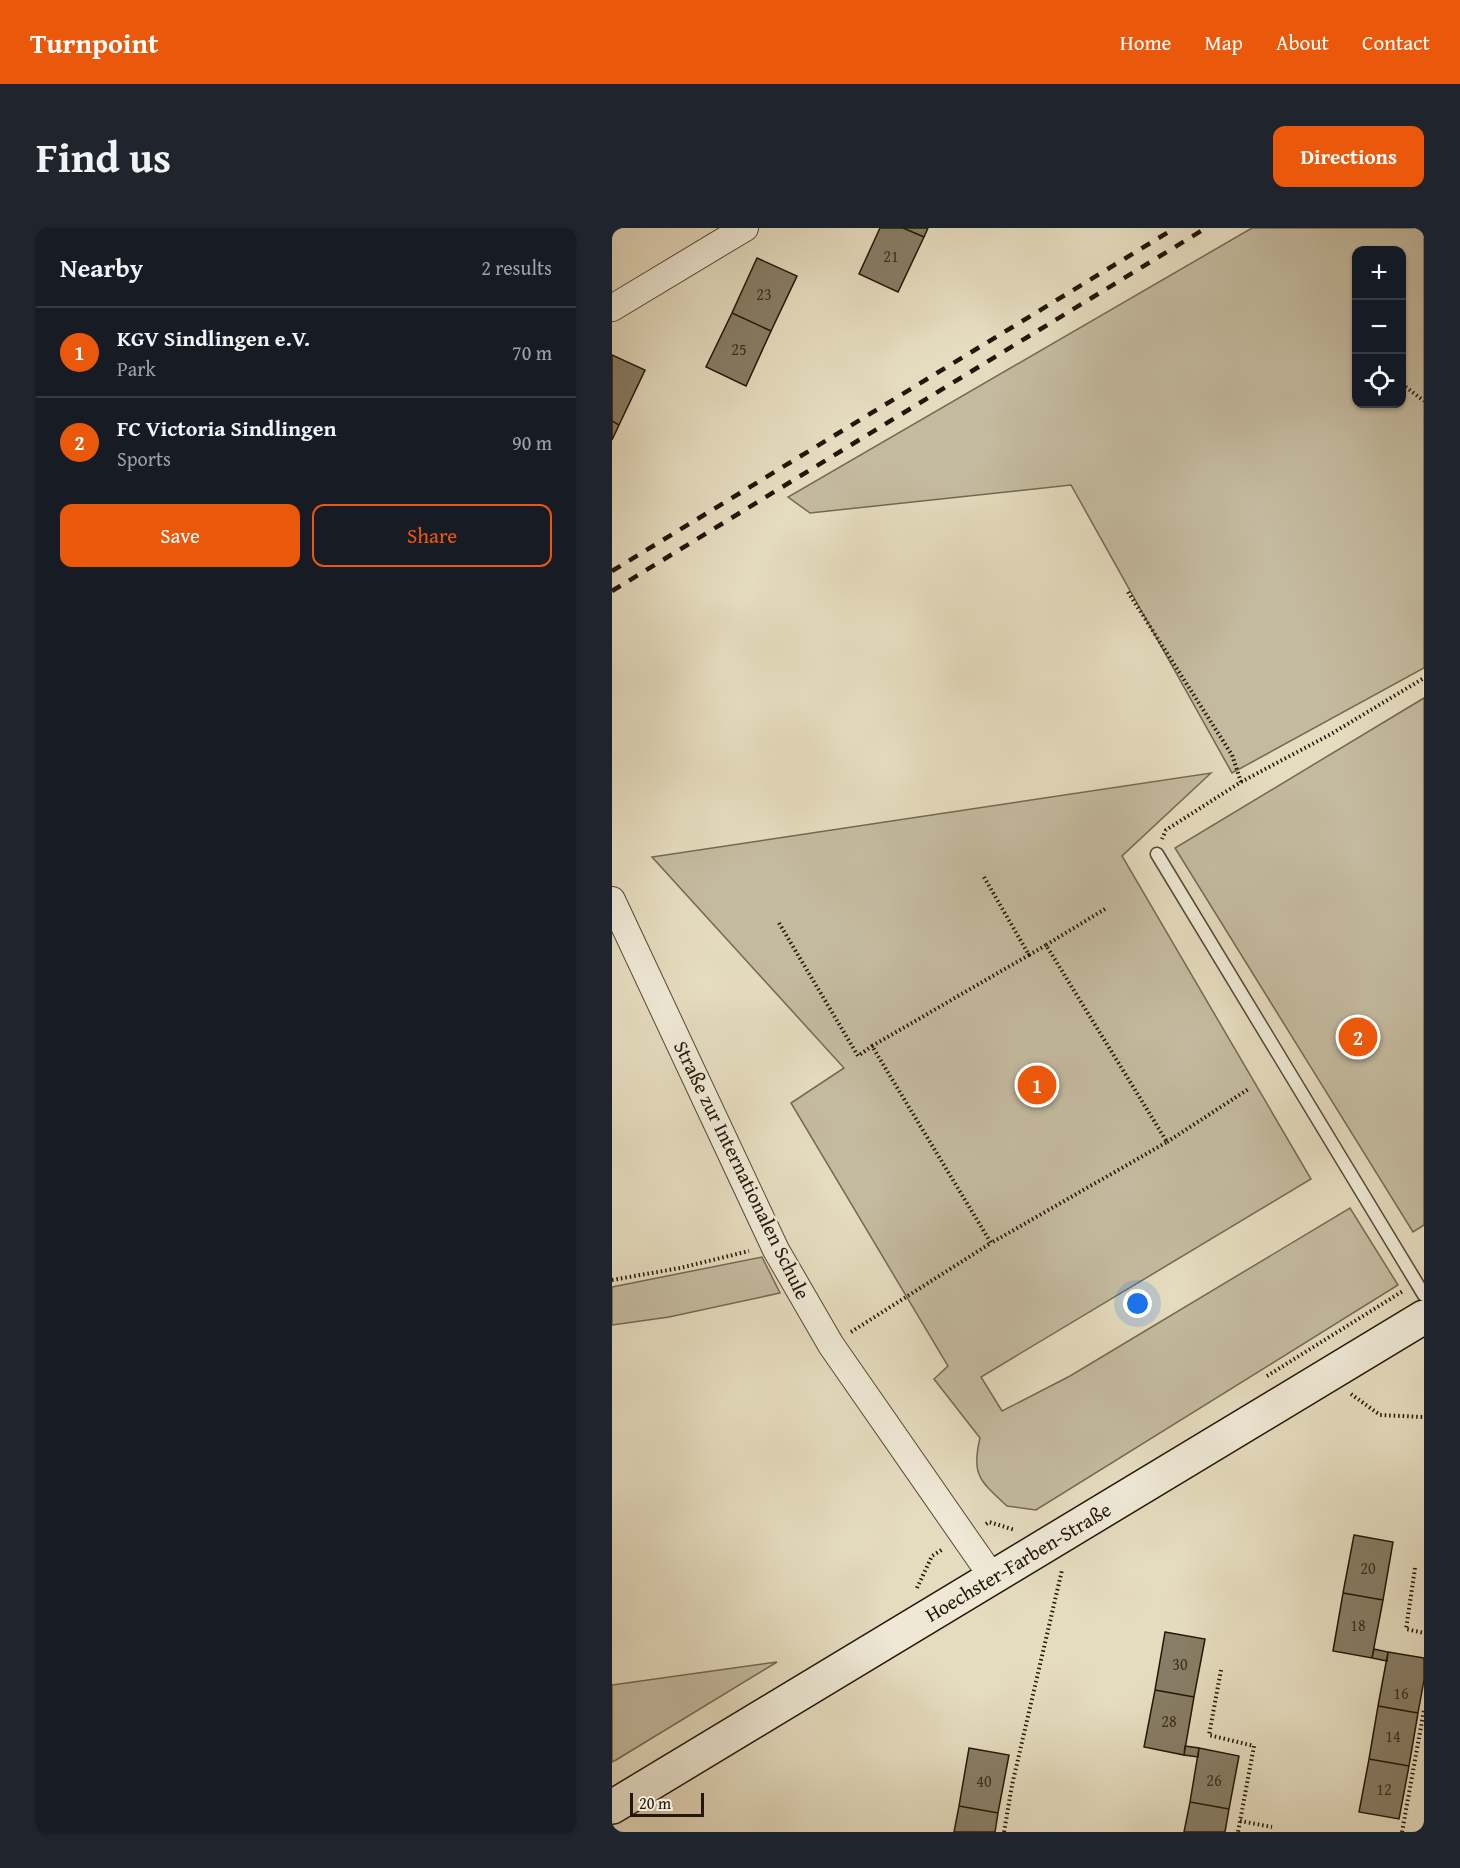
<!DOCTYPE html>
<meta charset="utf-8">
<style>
body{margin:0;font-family:"Gentium Book Plus",serif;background:#20242c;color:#f1f3f6}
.controls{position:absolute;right:18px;top:18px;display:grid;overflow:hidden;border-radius:12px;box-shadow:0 2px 4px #0004}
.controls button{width:54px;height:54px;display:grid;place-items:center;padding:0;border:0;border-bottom:2px solid #363941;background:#171b24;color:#f1f3f6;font:30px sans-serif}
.scale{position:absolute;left:18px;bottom:15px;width:74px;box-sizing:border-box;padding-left:6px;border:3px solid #241707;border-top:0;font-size:16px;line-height:21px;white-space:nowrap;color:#241707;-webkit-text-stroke:4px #eee8d5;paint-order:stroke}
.you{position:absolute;left:526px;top:1076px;width:21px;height:21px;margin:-15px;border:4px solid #fff;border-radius:50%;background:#1a73e8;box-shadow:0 0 0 9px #1a73e833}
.badge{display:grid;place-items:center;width:39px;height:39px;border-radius:50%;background:#ea580c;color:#fff;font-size:20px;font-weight:700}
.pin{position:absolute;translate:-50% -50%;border:3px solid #fff;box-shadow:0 2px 6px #0006}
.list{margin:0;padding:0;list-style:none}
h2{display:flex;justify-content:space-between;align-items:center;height:78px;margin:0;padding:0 24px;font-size:26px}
h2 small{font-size:20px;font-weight:400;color:#9ea1a6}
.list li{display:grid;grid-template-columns:39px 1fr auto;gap:18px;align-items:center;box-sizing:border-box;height:90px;padding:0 24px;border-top:2px solid #363941}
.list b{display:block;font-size:22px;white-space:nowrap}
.list p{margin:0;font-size:20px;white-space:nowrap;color:#9ea1a6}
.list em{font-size:20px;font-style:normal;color:#9ea1a6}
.actions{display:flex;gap:12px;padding:18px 24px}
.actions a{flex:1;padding:14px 0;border:2px solid #ea580c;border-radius:12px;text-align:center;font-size:21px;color:#ea580c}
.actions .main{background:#ea580c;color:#fff}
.icon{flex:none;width:33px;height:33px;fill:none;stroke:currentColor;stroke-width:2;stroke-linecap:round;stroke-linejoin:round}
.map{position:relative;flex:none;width:812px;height:1604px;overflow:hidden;border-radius:12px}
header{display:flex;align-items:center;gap:36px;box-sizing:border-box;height:84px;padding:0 30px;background:#ea580c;color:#fff}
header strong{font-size:28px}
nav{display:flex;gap:33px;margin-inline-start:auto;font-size:21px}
.intro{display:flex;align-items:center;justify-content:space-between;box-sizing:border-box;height:144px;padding:0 36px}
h1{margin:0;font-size:42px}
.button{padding:15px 27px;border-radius:12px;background:#ea580c;color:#fff;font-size:21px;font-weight:700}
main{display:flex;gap:36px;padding:0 36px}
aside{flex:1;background:#171b24;border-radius:12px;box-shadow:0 2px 4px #0004}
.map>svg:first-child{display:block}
</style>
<header>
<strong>Turnpoint</strong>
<nav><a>Home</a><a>Map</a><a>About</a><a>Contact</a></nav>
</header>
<div class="intro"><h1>Find us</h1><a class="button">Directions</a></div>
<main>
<aside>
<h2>Nearby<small>2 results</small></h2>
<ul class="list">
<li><span class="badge">1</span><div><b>KGV Sindlingen e.V.</b><p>Park</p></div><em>70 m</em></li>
<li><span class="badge">2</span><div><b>FC Victoria Sindlingen</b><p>Sports</p></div><em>90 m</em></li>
</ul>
<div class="actions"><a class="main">Save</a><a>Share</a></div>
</aside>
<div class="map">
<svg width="812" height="1604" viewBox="0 0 812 1604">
<rect width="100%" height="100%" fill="#e5dbbe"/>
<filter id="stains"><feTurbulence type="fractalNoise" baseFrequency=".00333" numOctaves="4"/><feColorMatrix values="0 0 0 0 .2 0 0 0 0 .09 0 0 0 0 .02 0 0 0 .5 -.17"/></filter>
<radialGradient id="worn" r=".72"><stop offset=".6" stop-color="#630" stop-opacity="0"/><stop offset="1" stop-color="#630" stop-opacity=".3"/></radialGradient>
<!-- green -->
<path fill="#c4ba9f" stroke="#746853" stroke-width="1.5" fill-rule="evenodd" d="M 640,0 L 812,0 L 812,440 L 620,545 L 459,257 L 198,285 L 176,269 ZM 744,22 L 790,22 L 790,176 L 744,176 Z
M 812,470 L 812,997 L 801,1004 L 563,620 Z
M 599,545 L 510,628 L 699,951 L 369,1149 L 390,1183 L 458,1148 L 738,980 L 786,1057 L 424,1282 L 395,1278 C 368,1253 359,1247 368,1210 L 322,1151 L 336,1138 L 179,875 L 232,840 L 40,629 Z
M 150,1029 L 168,1065 L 57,1089 L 0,1097 L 0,1059 Z
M 165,1434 L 4,1532 L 0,1534 L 0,1457 Z"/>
<!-- building -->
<path fill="#887d66" stroke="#241707" stroke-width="1.5" d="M 268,0 L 291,0 L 312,9 L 286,64 L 247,46 Z
M 291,0 L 316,0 L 312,9 Z
M 145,30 L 185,48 L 159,103 L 120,85 Z
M 120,85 L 159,103 L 134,158 L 94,139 Z
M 0,127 L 33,142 L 7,197 L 0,193 Z
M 0,193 L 7,197 L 0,212 Z
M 742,1307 L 781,1314 L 771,1372 L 731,1365 Z
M 731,1365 L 771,1372 L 760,1430 L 721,1423 Z
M 553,1404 L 593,1411 L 582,1469 L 543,1462 Z
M 762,1421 L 776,1424 L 775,1433 L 760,1430 Z
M 776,1424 L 812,1430 L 812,1452 L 806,1485 L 766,1478 Z
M 543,1462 L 582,1469 L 572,1527 L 532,1519 Z
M 766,1478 L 806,1485 L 797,1538 L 757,1531 Z
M 573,1518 L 587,1520 L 586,1529 L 572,1527 Z
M 357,1520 L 397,1527 L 386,1585 L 347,1578 Z
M 587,1520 L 627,1528 L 617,1581 L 578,1574 Z
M 757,1531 L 797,1538 L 787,1591 L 747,1584 Z
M 578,1574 L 617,1581 L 613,1604 L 572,1604 Z
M 347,1578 L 386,1585 L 383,1604 L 342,1604 Z"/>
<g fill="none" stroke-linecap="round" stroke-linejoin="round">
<!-- service casing -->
<g stroke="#544835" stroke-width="15">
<path id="service" d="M 545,626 L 812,1067"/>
</g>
<!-- minor casing -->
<g stroke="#544835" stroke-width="28">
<path id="minor" d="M 0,80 L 133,0
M 0,672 L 164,1022 L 219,1117 L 381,1350"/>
</g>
<!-- secondary casing -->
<g stroke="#241707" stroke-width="36">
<path id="secondary" d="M 0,1579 L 812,1089"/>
</g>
<!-- path -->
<path stroke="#241707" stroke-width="4" stroke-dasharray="1.5 3" stroke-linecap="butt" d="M 742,118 L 744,120
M 790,156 L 812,173
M 516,364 L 620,527 L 629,554 L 554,602 L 550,611
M 629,554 L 719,506 L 812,450
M 372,649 L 417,727 L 260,818 L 379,1015 L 555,914 L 434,717 L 493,681
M 167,695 L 246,828 L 260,818
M 417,727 L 434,717
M 555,914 L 638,860
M 0,1052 L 68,1040 L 137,1023
M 239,1104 L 379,1015
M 655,1148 L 791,1063
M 739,1166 L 768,1187 L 812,1189
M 374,1296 L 377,1294 L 403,1302
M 803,1340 L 794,1401 L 812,1405
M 305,1360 L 320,1328 L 331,1321
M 609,1442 L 597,1507 L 642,1518 L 626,1604
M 628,1593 L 660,1599
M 392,1604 L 400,1557 L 450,1342
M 790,1604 L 812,1482"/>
<!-- service -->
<use href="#service" stroke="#eee8d5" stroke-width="12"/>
<!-- minor -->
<use href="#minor" stroke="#eee8d5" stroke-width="26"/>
<!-- secondary -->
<use href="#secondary" stroke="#eee8d5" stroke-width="33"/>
<!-- rail -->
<path stroke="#241707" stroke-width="4.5" stroke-dasharray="10 10" stroke-linecap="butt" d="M 0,343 L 563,0
M 0,363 L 594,0"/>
</g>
<g text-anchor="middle" stroke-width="5" stroke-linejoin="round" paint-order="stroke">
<!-- number labels -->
<g font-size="16" fill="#3d301f">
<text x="279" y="34">21</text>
<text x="152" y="72">23</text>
<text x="127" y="127">25</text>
<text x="756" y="1346">20</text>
<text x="746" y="1403">18</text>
<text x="568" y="1442">30</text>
<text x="789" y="1471">16</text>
<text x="557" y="1499">28</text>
<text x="781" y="1514">14</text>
<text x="602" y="1558">26</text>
<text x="372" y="1559">40</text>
<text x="772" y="1567">12</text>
</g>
<!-- street labels -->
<g font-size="20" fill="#241707" stroke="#eee8d5">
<text transform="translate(130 942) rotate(64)" y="7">Straße zur Internationalen Schule</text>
<text transform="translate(406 1334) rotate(-31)" y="7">Hoechster-Farben-Straße</text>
</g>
</g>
<rect width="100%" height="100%" filter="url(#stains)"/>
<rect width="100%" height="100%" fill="url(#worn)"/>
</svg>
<div class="controls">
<button>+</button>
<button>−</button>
<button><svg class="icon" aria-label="locate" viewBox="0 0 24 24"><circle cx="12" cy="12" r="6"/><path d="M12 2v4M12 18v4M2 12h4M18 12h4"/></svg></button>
</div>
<div class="scale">20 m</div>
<div class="you"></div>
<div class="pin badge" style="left:425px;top:857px">1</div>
<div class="pin badge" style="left:746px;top:809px">2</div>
</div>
</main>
